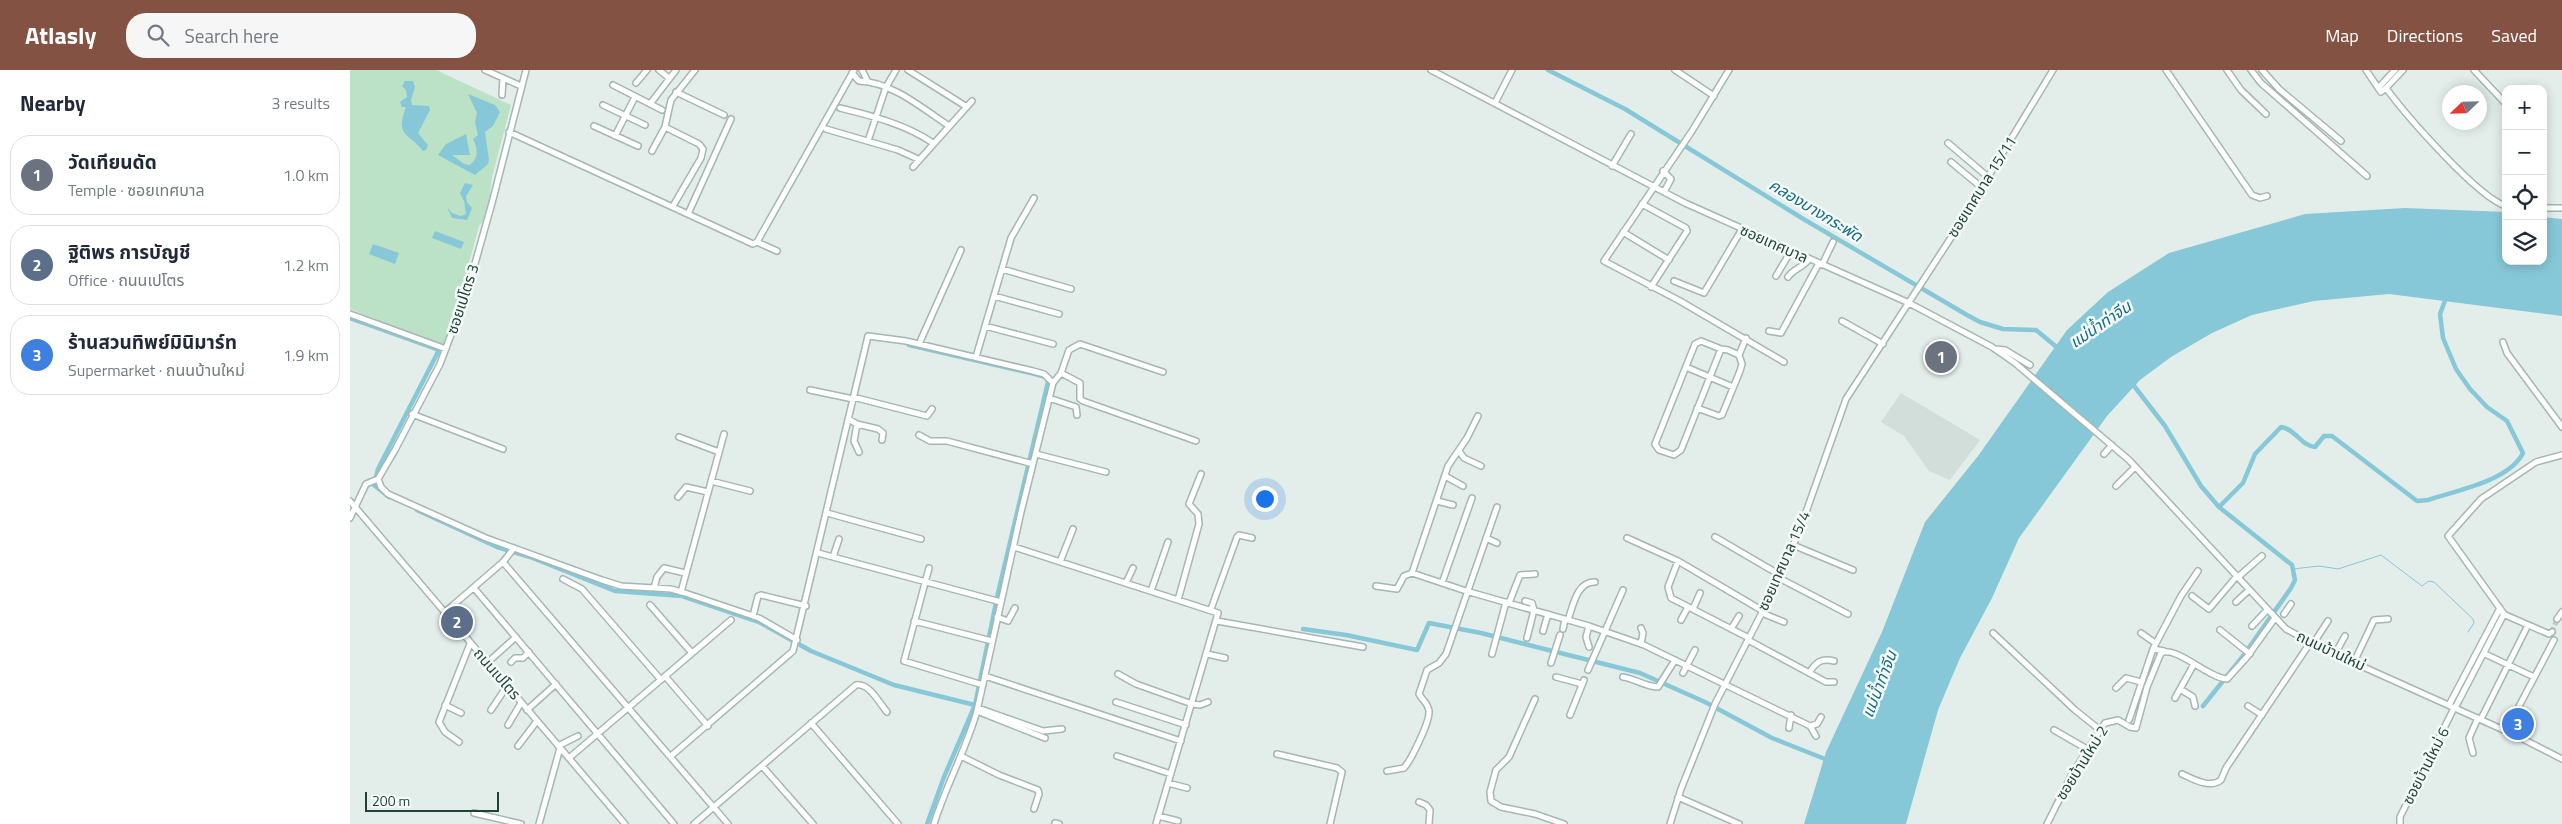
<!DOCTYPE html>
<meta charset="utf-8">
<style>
body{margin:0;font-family:"Titillium Web","Noto Sans Thai",sans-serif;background:#f6f6f7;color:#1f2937}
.controls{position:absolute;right:15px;top:15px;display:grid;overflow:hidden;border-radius:10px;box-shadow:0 2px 12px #0003}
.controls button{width:45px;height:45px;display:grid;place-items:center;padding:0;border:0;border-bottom:1px solid #e0e1e3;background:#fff;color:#1f2937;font:25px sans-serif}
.compass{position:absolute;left:2092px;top:15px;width:45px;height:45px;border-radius:50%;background:#fff;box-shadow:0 2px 12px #0003;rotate:247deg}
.scale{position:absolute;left:15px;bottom:12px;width:134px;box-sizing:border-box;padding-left:5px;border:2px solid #21423a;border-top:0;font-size:14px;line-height:18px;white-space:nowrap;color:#21423a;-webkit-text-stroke:4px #f4faf8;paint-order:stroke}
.you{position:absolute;left:914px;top:428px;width:18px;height:18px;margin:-12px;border:4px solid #fff;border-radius:50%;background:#1a73e8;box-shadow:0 0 0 8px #1a73e833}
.badge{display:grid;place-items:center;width:32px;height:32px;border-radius:50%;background:#835243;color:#fff;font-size:16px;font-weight:700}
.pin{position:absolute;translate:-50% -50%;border:2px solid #fff;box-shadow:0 1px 5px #0006}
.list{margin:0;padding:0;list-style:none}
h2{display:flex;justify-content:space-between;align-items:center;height:65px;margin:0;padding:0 20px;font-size:21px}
h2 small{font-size:16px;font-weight:400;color:#747a83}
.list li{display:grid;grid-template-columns:32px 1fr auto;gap:15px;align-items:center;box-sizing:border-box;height:80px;margin:0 10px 10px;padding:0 10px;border:1px solid #e0e1e3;border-radius:20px}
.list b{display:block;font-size:19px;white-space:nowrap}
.list p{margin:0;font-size:16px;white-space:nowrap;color:#747a83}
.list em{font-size:16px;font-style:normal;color:#747a83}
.icon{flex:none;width:28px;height:28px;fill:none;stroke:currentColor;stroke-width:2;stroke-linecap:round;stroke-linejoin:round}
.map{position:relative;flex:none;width:2212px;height:754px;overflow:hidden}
header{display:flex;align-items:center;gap:30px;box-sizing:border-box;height:70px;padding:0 25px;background:#835243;color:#fff}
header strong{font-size:24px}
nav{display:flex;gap:28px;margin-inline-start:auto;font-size:18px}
.search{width:350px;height:45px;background:#f6f6f7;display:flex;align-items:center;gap:12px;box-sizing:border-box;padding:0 18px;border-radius:20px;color:#747a83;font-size:19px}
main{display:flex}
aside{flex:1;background:#fff}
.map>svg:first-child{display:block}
</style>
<header>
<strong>Atlasly</strong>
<div class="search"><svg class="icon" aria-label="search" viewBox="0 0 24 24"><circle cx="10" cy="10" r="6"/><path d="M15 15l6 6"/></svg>Search here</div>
<nav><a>Map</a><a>Directions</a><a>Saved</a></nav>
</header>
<main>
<aside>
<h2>Nearby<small>3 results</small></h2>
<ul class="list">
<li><span class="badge" style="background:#6b7280">1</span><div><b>วัดเทียนดัด</b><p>Temple · ซอยเทศบาล</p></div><em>1.0 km</em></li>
<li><span class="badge" style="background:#5c6f8a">2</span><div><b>ฐิติพร การบัญชี</b><p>Office · ถนนเปโตร</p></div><em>1.2 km</em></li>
<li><span class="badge" style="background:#3f7fe0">3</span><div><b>ร้านสวนทิพย์มินิมาร์ท</b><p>Supermarket · ถนนบ้านใหม่</p></div><em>1.9 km</em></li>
</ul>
</aside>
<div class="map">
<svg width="2212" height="754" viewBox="0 0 2212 754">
<rect width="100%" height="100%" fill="#e3eeea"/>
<!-- built -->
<path fill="#d1ded9" d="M 1551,323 L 1630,370 L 1600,410 L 1579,401 L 1554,366 L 1531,352 Z"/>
<!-- green -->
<path fill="#bbe1c7" d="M 0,0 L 86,0 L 161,35 C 155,59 148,83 142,108 C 139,122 141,145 129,156 L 110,227 L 93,276 L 0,239 Z"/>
<!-- water -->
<path fill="#87c8d8" d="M 55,11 L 63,11 L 65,17 L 61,30 L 62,35 L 79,36 L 80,40 L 68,63 L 78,75 L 76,80 L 73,81 C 58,62 45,67 56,37 L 52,37 L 50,32 L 57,27 L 56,20 L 52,16 Z
M 118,24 L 145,35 L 150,42 L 143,56 L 135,62 L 139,90 L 138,94 L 125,105 L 88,85 L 96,74 L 116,64 L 120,85 L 102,85 L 114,94 L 120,95 C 129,87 128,79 123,69 L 128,65 L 125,52 L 127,43 Z
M 115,113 L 123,115 L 116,126 L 117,132 L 122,138 L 117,150 L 102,148 L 97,137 L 102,143 L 111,146 L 116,144 L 114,131 L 110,123 Z
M 2055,138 L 2156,142 L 2156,191 L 2193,191 L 2193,147 L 2212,149 L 2212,246 L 2039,224 L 1964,231 L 1902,245 L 1862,263 L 1821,287 L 1790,310 L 1757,346 L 1669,468 L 1642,528 L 1610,588 L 1588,640 L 1556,754 L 1454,754 L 1476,682 L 1532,562 L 1575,452 L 1628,386 L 1717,260 L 1758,222 L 1819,183 L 1955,144 Z
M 85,161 L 114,172 L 111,179 L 82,168 Z
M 23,174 L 49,183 L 45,194 L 19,184 Z"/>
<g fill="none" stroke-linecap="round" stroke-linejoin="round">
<!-- stream -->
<path stroke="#87c8d8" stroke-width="1" d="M 1943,499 L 1969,496 L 1988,499 L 2031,485 L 2072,516 L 2079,511 L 2084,512 L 2123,549 L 2124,553 L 2118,562"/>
<!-- canal -->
<path stroke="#87c8d8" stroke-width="4.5" d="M 1198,0 L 1275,39 L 1455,150 L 1617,245 L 1630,252 L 1653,259 L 1686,260 L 1709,279
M 0,248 L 89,280 L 28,399 L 24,415 L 39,427
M 559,275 L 685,304 L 696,307 L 698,312 L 648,523 L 625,635 L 594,707 L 577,754
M 1781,312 L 1815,356 L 1851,416 L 1869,437 L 1942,495 L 1945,510 L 1941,518 L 1893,586 L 1853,636
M 1869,437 L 1893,413 L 1905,384 L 1931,357 C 1946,359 1951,376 1965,377 L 1974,366 L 1982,366 L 2067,431 L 2078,430 C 2107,420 2159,411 2173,383 L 2157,351 L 2137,337 L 2120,319 L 2106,299 L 2093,268 L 2090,244 L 2096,228
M 67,440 L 147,477 L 180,487 L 265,521 L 332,526 L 409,552 L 461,581 L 544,615 L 625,635
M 953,559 L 996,565 L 1067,580 L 1079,553 L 1131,563 L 1290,603 L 1355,632 L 1422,668 L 1480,691"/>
<!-- minor-tunnel -->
<path stroke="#bcccc7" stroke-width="5" stroke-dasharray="5 2.5" stroke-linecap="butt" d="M 2202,562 L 2207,549"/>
<!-- minor casing -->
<g stroke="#a5b7b2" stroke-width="8">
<path id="minor" d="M 135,0 L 171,16
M 309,0 L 319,8
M 512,0 L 517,10
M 558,0 L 617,37
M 1081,0 L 1335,133 L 1559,233 L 1642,277 L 1665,293 L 1779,390 L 1936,559 L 1969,577 L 2167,666 L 2212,689
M 1325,0 L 1364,26
M 1379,0 L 1342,61 L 1254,191 L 1330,231 L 1434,292
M 1816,0 L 1902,125 L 1910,128 L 1917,126
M 1877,0 L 1891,20 L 1916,44
M 1901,0 L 1911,13 L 2017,106
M 1912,0 L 1929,19 L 1991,71
M 2016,0 L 2031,22 L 2036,18 C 2055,44 2128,128 2156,136
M 2124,0 L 2156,34
M 502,3 L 509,11 C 542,12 572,38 599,56
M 286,13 L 297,0
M 263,15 L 312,40
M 2028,18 L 2045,0
M 2036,18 L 2053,0
M 326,22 L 374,45
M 152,25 L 153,8
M 1145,33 L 1162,0
M 300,34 L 326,0
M 253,35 L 295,55
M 490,38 C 522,46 555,54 583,73
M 244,56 L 288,76
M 315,57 L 349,74 L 353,79 L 351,88 L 323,136
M 476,59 L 548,80 L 568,89
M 159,62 L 403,174 L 407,172 L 427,181
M 265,66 L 285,27
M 518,71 L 536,17 L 546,0
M 1598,73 L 1638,107
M 302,81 L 315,57 L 321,30 L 345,0
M 1601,92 L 1631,117
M 1262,96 L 1281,64
M 563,97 L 622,31
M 1313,101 L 1321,109 L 1314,122
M 1292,134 L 1336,158 L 1337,161 L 1301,217
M 2193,138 L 2212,138
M 338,144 L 381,49
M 1273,162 L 1319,190
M 407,172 L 504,0
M 1472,195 L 1483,172
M 652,199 L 721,219
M 1426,206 L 1441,181
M 1438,207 C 1444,198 1453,198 1459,189
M 1324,211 L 1354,223 L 1392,159
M 644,226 L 709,244
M 0,244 L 96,279
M 1492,251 L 1533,274
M 635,256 L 703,274
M 1419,261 L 1431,263 L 1469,193
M 2153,272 L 2157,283 L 2212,357
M 569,274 L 611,180
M 1371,279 L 1351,271 L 1345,274 L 1305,374 L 1309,380 L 1324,385 L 1331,380 L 1371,279 L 1378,280 L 1389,285
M 1645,279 L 1655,280 L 1680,295
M 626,287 L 661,168 L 684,128
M 1336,297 L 1383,317
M 711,303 L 730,313 L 730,329 L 733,331 L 846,371
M 703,313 L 711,303 L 719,280 L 730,274 L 813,302
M 460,320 L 503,329
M 503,327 L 577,346 L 582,339
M 699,328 L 726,337 L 727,345
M 1347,338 L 1369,346 L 1372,345 L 1390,301 L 1392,294 L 1389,285 L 1396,268
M 62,344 L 153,379
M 498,349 L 507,354 L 504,371 L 509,382
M 507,354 L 528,359 L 533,363 L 532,370
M 569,365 L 580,371 L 597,371 L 683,394
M 329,367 L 369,382
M 1109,381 L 1114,388 L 1131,396
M 686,384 L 756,402
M 1754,384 L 1762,375
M 1095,406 L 1113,416
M 28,409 L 31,417 L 38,424 L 136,468 L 252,510 L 271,516 L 321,519 L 335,523 L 409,548 L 447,570
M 361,411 L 400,421
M 1766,416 L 1785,397
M 328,427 L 336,417 L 358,422
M 0,431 L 275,754
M 1087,431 L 1103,435
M 477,443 L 571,469
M 0,448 L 16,414 L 28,409 L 45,380 L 90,294 L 117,222 L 142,133 L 176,0
M 1365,467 L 1430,505
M 1136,468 L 1147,473
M 1277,468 L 1328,491 L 1413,541
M 1443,475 L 1503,500
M 664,477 L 868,543 L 806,754
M 468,483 L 651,532
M 483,487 L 489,469
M 1328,491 L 1318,517 L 1321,528 L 1399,568
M 153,492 L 378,754
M 710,492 L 723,459
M 579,498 L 554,591 L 633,615
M 1062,503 L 1098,396 L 1117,368 L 1128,346
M 1888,507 L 1912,486
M 1429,508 L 1498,544
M 213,509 L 232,519 L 311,610
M 776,513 L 783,498
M 1092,513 L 1122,428
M 1026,516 L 1047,519 L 1054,506 L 1062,503 L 1116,521 L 1239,556 L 1294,575 L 1460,656 L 1466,666
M 124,518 L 324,754
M 304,518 L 307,507 L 314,498 L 335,503
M 801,521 L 818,472
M 331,522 L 374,364
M 1842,526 L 1859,539 L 1887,506
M 828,530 L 849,454 L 848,444 L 839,434 L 851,404
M 1175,531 L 1182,533 L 1184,540 L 1177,568
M 1886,532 L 1899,520
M 1159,533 L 1170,505 L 1185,504
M 300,535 L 342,583
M 861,539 L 887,467 L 889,465 L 902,468
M 1343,539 L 1350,523
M 94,543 L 153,492 L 164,478
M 1412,543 L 1434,552
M 1934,544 L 1941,534
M 2153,544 L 2199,564 L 2202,562
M 403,546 L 408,526 L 411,525 L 456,536
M 647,547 L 658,551 L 665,538
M 2207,549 L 2212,542
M 1218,550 C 1223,536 1227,511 1245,512
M 1331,550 L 1338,537
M 564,551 L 642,571
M 867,551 L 1013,577
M 1902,556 L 1917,540
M 1213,559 L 1215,549
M 1381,559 L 1389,546
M 1870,560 L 1900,584
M 1193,561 L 1198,544
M 1643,563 L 1725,640 L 1750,660
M 1791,563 L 1805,573
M 1398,570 L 1476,612 L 1484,612
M 1291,574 L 1293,563 L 1291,558
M 1963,574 L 1978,551
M 1239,577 L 1236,567 L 1239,556
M 1803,579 L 1831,526 L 1848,501
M 857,584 L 875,588
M 1142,584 L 1156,532
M 1985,584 L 1995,566
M 2135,584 L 2184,607
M 161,592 L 165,588 L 173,588 L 179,582
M 2004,592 L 2024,550 L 2038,549
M 137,593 L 166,567
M 1201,593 L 1210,565
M 1238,600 L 1273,520
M 1333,603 L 1345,580
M 1459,603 C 1466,592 1471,588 1484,591
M 768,604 L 786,614 L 842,634 L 850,635 L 858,632
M 315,606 L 358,656
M 635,606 L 831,671
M 1206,607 L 1232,614
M 1273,607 C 1285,609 1297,617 1308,617 L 1325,590
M 1766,618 L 1776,608 L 1791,612
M 1830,619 L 1843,627 L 1845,636
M 1825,628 L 1844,594
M 1185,629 L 1159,687 L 1146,700 L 1140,722 L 1141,731 L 1151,737 L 1185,744 L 1214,754
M 766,632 L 836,655
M 95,635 L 111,643
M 2099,635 L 2150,538
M 1898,636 L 1912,645
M 628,638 L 693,661 L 712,659
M 2105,638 L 2154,544 L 2098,466 L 2131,429 L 2186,392 L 2212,385
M 141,640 L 157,616
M 177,640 L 206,614
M 627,641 L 695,668
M 1220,645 L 1234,610
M 2131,649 L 2176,559
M 1779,650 L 1803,579 L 1814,581
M 461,653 L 548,754
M 158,655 L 171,633
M 1460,656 L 1467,654 L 1471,647
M 1439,658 L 1441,645
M 1704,660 L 1737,679
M 2156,661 L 2204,570
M 109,672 L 95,662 L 89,652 L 120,574
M 168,676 L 187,651
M 208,676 L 228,666
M 2123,683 L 2119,668 L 2128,648
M 927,684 L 987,698 L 992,702 L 980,754
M 321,686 L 443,581 L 518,266 L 556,271 L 683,301 L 694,304 L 703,313 L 671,442 L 627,641 C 616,680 596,715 584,754
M 611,686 L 649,705 L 688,720 L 689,724 L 684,739
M 767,686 L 821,704
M 219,688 L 381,550
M 412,696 L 463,754
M 1037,701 L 1054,698 C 1061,690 1080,652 1079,641 C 1078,633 1072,630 1069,624 L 1077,600 L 1089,593 L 1096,584 L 1147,437
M 1832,704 C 1843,709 1860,719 1871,710 L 1876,698 L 1960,573
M 818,713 L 837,718
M 1328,727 L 1389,754
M 1069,732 L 1076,735 L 1080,740 L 1079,754
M 124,743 L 171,754
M 808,746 L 828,751
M 705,753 L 709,754
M 189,754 L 210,678
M 344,754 L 506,615 C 520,613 529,633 537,642
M 1320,754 L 1331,719 L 1365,634 L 1421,525 L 1449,462 L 1496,329 L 1604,163 L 1703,0
M 1697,754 L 1722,704 L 1755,653 L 1768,650 L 1780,657 L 1786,658 L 1797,617 L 1811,583 C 1826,575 1858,608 1877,609 L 1897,587 L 1925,548
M 2050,754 L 2050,747 L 2104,638"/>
</g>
<!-- minor -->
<use href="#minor" stroke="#fff" stroke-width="5"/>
</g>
<g text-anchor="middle" stroke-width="5" stroke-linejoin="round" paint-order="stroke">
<!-- street labels -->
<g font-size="15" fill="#21423a" stroke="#f4faf8">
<text transform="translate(1632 117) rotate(-58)" y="5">ซอยเทศบาล 15/11</text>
<text transform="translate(1424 174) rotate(24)" y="5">ซอยเทศบาล</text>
<text transform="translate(113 229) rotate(-72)" y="5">ซอยเปโตร 3</text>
<text transform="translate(1434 491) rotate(-66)" y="5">ซอยเทศบาล 15/4</text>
<text transform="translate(1981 581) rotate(25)" y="5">ถนนบ้านใหม่</text>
<text transform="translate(147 604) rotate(49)" y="5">ถนนเปโตร</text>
<text transform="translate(1732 693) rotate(-58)" y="5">ซอยบ้านใหม่ 2</text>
<text transform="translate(2076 696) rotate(-63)" y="5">ซอยบ้านใหม่ 6</text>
</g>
<!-- water labels -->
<g font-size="16" font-style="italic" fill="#156c83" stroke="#f4faf8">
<text transform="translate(1466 140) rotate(31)" y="6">คลองบางกระพัด</text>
<text transform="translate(1750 254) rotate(-34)" y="6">แม่น้ำท่าจีน</text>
<text transform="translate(1529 614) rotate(-69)" y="6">แม่น้ำท่าจีน</text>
</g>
</g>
</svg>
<div class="controls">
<button>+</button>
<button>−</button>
<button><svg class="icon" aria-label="locate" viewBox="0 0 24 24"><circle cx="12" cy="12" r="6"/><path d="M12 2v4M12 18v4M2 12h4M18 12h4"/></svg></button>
<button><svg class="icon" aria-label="layers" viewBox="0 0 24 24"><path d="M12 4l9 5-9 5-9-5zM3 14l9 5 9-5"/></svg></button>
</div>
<svg class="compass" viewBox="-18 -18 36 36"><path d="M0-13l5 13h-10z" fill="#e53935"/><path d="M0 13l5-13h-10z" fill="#747a83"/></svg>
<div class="scale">200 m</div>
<div class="you"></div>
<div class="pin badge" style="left:1591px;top:287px;background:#6b7280">1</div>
<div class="pin badge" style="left:107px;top:552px;background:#5c6f8a">2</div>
<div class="pin badge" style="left:2168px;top:654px;background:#3f7fe0">3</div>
</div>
</main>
